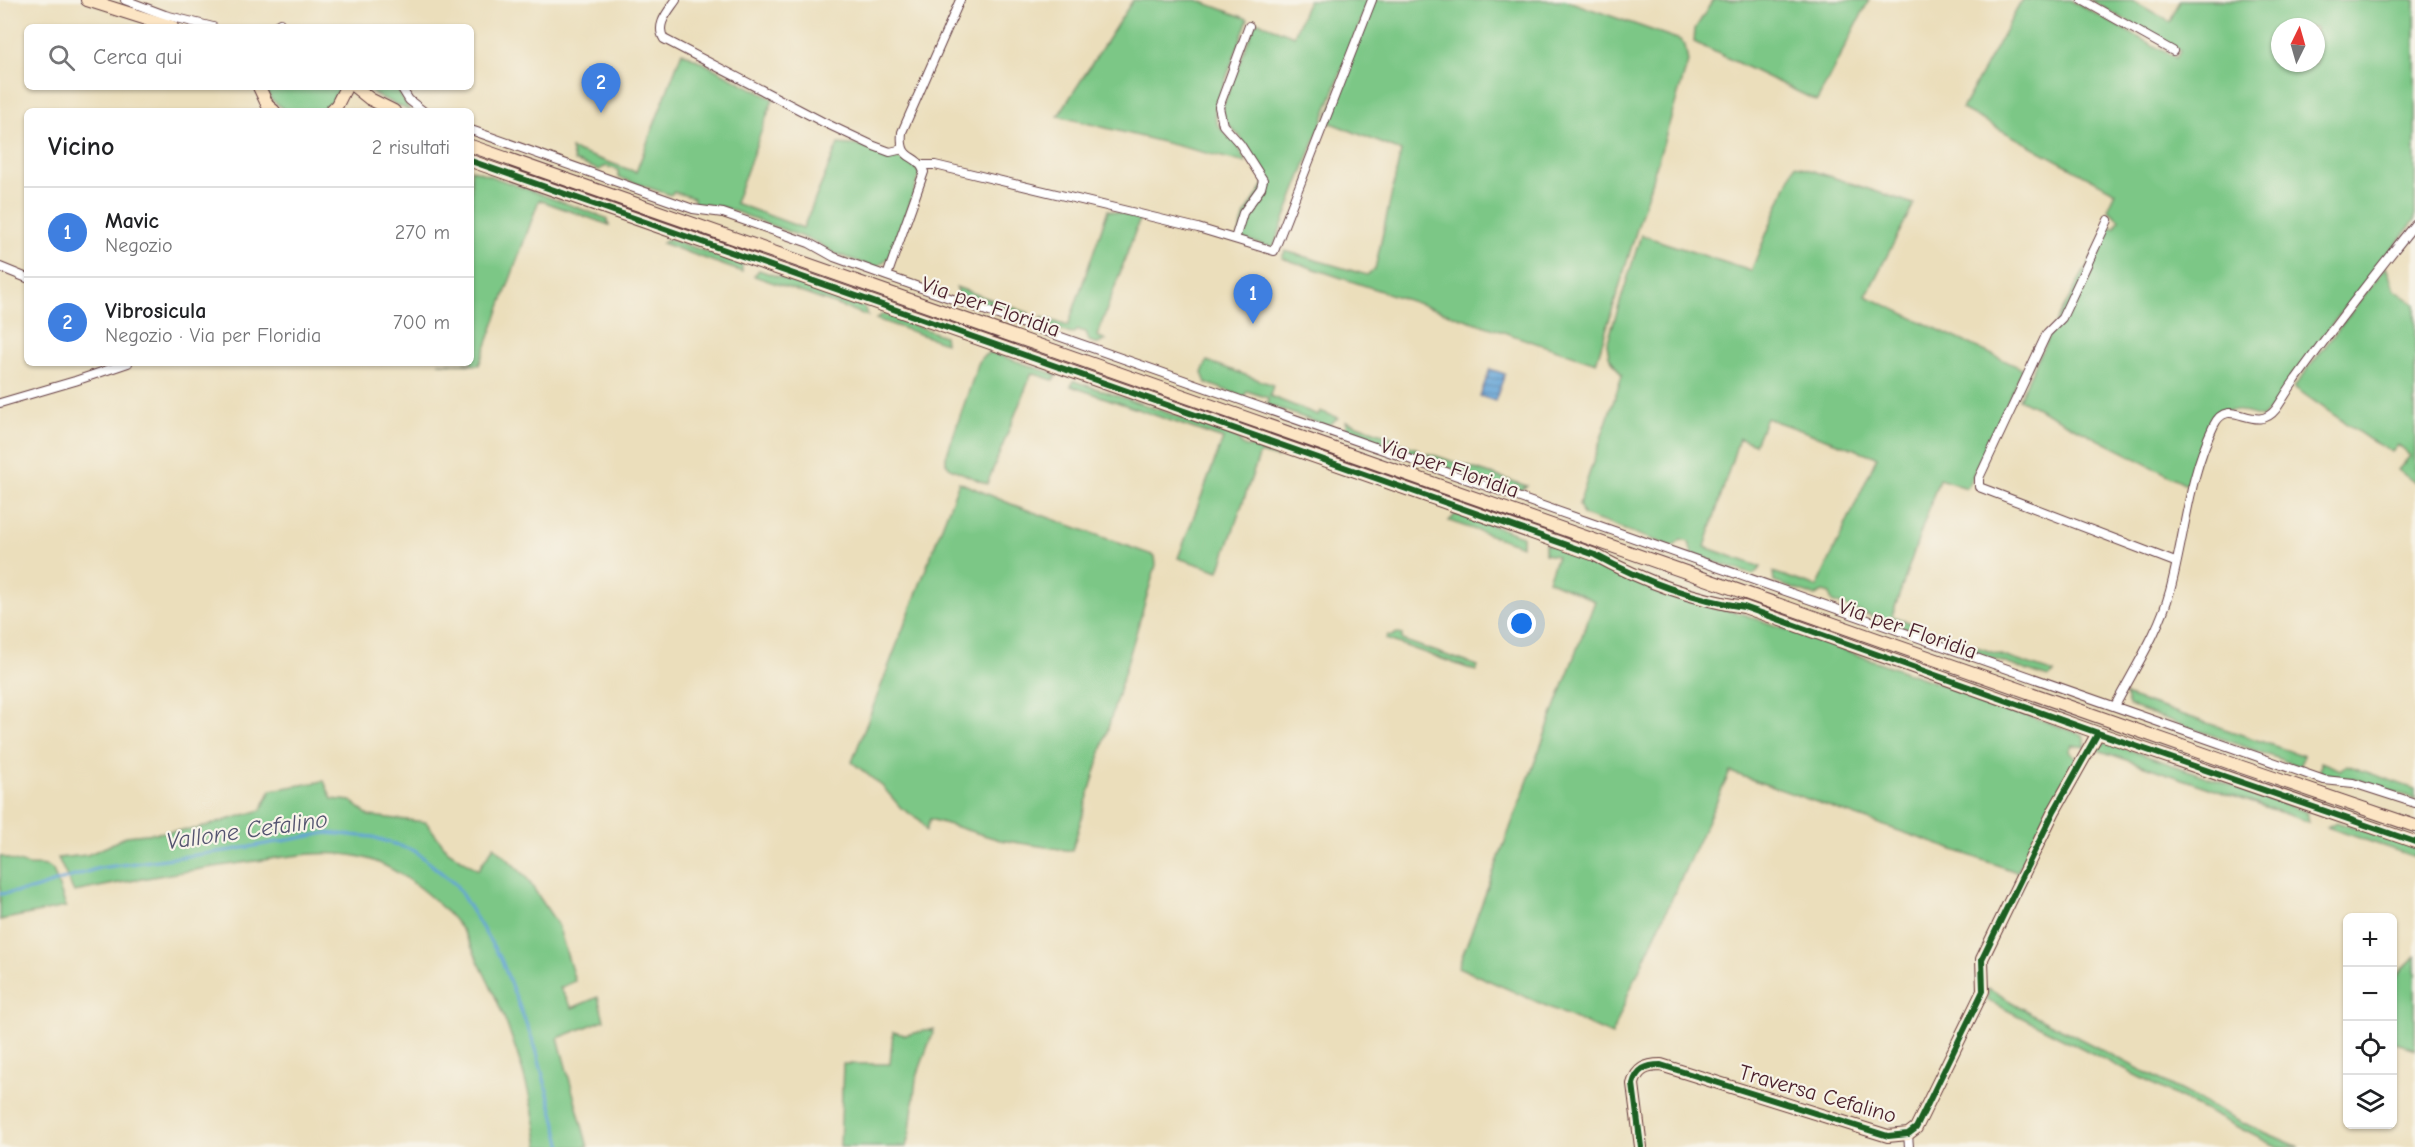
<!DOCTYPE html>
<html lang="it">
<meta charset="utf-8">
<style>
body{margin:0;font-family:"Comic Neue",sans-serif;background:#f2f2f2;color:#202124}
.controls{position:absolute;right:18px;bottom:18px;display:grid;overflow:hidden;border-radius:9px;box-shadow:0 2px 4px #0004}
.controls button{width:54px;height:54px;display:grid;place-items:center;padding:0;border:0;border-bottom:2px solid #e0e0e0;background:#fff;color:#202124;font:30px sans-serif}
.compass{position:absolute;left:2271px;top:18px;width:54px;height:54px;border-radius:50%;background:#fff;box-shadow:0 2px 4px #0004;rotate:5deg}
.you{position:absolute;left:1522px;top:624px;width:21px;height:21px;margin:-15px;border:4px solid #fff;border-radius:50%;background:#1a73e8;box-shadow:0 0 0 9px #1a73e833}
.badge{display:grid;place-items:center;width:39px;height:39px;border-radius:50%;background:#db2777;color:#fff;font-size:20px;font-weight:700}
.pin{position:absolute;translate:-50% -50px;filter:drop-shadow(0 2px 3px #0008)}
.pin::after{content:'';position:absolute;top:32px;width:21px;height:18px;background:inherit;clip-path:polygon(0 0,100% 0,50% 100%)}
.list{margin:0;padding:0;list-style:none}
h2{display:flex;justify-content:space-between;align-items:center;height:78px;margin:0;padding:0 24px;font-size:26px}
h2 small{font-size:20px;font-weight:400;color:#757577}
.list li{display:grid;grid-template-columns:39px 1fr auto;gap:18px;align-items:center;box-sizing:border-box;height:90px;padding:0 24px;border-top:2px solid #e0e0e0}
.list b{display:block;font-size:22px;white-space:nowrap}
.list p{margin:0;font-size:20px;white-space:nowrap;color:#757577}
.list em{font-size:20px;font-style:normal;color:#757577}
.icon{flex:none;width:33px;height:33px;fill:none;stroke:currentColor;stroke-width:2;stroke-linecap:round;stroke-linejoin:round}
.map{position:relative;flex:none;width:2415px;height:1147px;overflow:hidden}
.search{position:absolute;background:#fff;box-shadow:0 2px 4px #0004;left:24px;top:24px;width:450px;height:66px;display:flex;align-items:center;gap:15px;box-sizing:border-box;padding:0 21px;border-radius:9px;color:#757577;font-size:22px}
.panel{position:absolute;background:#fff;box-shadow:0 2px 4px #0004;left:24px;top:108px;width:450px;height:258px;border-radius:9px}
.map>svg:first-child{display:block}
</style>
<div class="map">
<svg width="2415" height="1147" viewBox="0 0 2415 1147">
<defs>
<pattern id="water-rules" width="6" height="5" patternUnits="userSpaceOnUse" patternTransform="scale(1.5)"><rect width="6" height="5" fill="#64a4d7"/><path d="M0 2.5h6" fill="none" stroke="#5485af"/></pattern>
</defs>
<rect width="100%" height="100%" fill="#f7f3e8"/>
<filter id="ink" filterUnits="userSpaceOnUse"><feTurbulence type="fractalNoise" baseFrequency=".0167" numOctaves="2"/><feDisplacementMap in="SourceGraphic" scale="12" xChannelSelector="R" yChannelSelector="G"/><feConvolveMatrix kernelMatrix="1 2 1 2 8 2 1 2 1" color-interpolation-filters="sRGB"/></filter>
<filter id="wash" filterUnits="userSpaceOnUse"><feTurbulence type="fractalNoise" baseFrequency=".008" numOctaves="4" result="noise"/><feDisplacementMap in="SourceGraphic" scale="24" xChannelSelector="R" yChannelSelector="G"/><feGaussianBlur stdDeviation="1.35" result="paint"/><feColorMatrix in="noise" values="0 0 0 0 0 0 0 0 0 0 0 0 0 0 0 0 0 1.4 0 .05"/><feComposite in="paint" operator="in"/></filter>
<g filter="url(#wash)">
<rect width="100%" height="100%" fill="#ebdebb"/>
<!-- grass -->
<path fill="#7bc786" stroke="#627358" stroke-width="1.5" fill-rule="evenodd" d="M 1133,0 L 1197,0 L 1248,19 L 1215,109 C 1213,127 1226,132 1237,145 C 1241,150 1243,157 1246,163 L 1058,116 Z
M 1308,0 L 1369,0 L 1273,248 L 1238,237 L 1245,214 L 1267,180 L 1263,171 L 1253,158 L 1241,138 L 1223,119 L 1223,106 L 1256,21 L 1294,36 Z
M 1374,0 L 1565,0 L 1680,40 L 1685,45 L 1688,62 L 1596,363 L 1282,258 L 1285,251 L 1367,275 L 1375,269 L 1401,151 L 1326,121 Z
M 1713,0 L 1869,0 L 1817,101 L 1694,42 L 1695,29 Z
M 2022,0 L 2070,0 L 2176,58 L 2180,51 L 2090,0 L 2132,0 L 2170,22 L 2180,0 L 2415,0 L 2415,220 L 2318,342 L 2272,408 L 2262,417 C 2246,413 2225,403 2213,418 L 2189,482 L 2186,484 L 2019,399 L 2049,335 L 2108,228 L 2115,227 L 2119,220 L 2108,209 L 2116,192 L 1962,109 ZM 2280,27 L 2316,27 L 2316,63 L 2280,63 Z
M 682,52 L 773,99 L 735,203 L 803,228 L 838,144 L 863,146 L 912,163 L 920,173 L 893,254 L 876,268 L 834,253 L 818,243 L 726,208 L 694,203 L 694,198 L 674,192 L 670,195 L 618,177 L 618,170 L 606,166 L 599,170 L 574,161 L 571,149 L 636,172 Z
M 265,87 L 341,87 L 332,102 L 319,111 L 286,111 L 271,99 Z
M 365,87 L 396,87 L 410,111 L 378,96 Z
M 1795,165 L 1914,204 L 1866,296 L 2023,369 L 1967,488 L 1939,479 L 1892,616 L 1919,626 L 1911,630 L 1832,602 L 1830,594 L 1823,592 L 1815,596 L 1774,582 L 1773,572 L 1817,587 L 1877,457 L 1766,418 L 1755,444 L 1739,438 L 1705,547 L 1761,567 L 1753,575 L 1692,554 L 1689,542 L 1681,540 L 1673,547 L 1583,515 L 1579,504 L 1622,376 L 1609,356 L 1607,344 L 1641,235 L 1751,271 Z
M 471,169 L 606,218 L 609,225 L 539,200 L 479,365 L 438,363 L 471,363 Z
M 1108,210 L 1140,218 L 1097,336 L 1106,340 L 1098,344 L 1089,341 L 1086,332 L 1078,330 L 1071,334 L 1043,324 L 1041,317 L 1068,326 Z
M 669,239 L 742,264 L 742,272 L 662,243 Z
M 2386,267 L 2395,290 L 2415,304 L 2415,483 L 2398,470 L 2410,456 L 2398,445 L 2392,452 L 2370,440 L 2294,387 Z
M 759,270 L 864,307 L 868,316 L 754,276 Z
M 956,287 L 1029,313 L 1024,318 L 959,295 Z
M 883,314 L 944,336 L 945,343 L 876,319 Z
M 990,352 L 1057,375 L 1053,380 L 1032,373 L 987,484 L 950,468 L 946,463 L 946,457 L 978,364 L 982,357 Z
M 1207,361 L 1273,385 L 1270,396 L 1318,415 L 1320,411 L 1338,418 L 1327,426 L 1268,405 L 1268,398 L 1247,391 L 1244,397 L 1206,383 L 1202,373 Z
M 1074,381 L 1236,436 C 1247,454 1246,444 1261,447 C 1265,447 1270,451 1275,452 L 1277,458 L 1260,453 L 1219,571 L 1178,558 L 1223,439 L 1071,386 Z
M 1346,421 L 1396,439 L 1396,442 L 1418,449 L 1410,455 L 1346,432 Z
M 1427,453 L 1527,486 L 1517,492 L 1428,461 Z
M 959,482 L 1011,504 L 1155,556 L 1156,565 L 1072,851 L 1000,840 L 930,819 L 926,831 L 920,820 L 901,808 L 883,787 L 852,762 Z
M 1457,513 L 1522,536 L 1522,546 L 1449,521 Z
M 1545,543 L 1596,561 L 1625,577 L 1714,608 L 1743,614 L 2083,735 L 2086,747 L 2072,745 L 2069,751 L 2079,760 L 2017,872 L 1730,772 L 1629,992 L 1612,1035 L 1458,967 L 1595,601 L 1548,580 L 1557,556 L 1545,554 Z
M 1930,631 L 2054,673 L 2048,678 L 1931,637 Z
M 1397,633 L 1402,635 L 1402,640 L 1478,666 L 1476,671 L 1386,639 L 1388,635 L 1392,636 Z
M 2125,695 L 2304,756 L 2299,766 L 2129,706 Z
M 2107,742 L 2307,812 L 2309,822 L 2095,749 Z
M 2321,762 L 2341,770 L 2347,765 L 2415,789 L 2415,799 L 2358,780 L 2320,773 Z
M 324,781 L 332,799 L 351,801 L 369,816 L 426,822 L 448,851 L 478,870 L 494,846 L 526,877 L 558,925 L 575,981 L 560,988 L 572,1008 L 598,997 L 604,1020 L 558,1038 L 588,1147 L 539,1147 C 530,1083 510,1024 481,967 C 475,955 470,941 462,930 C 441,902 400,868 365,858 C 327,848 287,857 248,862 C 190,870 132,880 74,892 L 58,858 L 87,855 L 108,846 L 126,836 L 196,829 L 261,810 L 271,790 Z
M 2336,822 L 2415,848 L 2415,857 L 2327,827 Z
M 0,856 C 9,859 20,863 29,865 C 39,866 45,863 53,870 L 66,907 L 0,920 Z
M 2415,956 L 2415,1049 L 2393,1042 L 2392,981 Z
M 1988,988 L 2030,1013 L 2250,1126 L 2299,1147 L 2279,1147 L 2267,1142 L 1987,1000 Z
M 934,1029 L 916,1079 L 910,1131 L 906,1147 L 840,1147 L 843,1064 L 890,1064 L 893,1032 L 905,1035 Z"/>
<!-- water -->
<path fill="url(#water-rules)" stroke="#576281" stroke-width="1.5" d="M 1490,369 L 1505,374 L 1495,401 L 1480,396 Z"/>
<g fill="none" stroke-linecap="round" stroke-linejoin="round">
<!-- stream -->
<path stroke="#64a4d7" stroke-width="3" d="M 0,894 L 31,890 L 99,868 L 232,850 L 327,833 L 373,837 L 415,851 L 456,885 L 501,959 L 536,1049 L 562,1147"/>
</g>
</g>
<g filter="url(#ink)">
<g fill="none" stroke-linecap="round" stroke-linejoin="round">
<!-- street casing -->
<g stroke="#623c41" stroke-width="10">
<path id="street" d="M 125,0 L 165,15 L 213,27
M 676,0 C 668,12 655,25 664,39 L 823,122 L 874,146 L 890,152 L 903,149
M 2082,0 L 2173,51
M 273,27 L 280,23
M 401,87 L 409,100 L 423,111
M 471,130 L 693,209 L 723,213 L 809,243 L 834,257 L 887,276 L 2324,780 L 2353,783 L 2415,803
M 922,165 L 935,165 L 1198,228 L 1274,251 L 1372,0
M 2108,220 L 2062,318 L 2047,333 L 1979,478 L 1979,487 L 2175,562
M 1235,239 L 1243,213 L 1261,188 L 1263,180 L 1240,144 L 1223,125 L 1219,107 L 1249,26
M 0,267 L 27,278
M 887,276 L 924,172 C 917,151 899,164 902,132 L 960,0
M 0,403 L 75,381 L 128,363
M 2115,706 C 2134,669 2159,632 2170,591 C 2185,535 2188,478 2214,425 C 2229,394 2255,436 2276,409 C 2283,399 2289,388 2296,379 C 2334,326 2374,275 2415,224
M 1908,1134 L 1909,1147"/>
</g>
<!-- secondary casing -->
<g stroke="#623c41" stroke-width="14">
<path id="secondary" d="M 87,0 L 172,27
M 259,87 L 268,106 L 274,111
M 355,87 L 370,99 L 394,111
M 331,111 L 337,105 L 346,87
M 471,146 L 2236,765 L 2415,826
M 471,161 L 1595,555 C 1641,580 1691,599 1744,607 L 2098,733 L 2415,842
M 1641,1147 L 1633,1084 C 1637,1069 1646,1065 1661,1065 L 1888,1136 L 1908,1134 L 1916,1128 L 1983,991 L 1982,959 L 2054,811 L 2098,733"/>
</g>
<!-- street -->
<use href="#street" stroke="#fff" stroke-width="8"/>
<!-- secondary -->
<use href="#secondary" stroke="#fce5c4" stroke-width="12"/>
<!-- cycleway casing -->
<g stroke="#f7f3e8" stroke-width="10">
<path id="cycleway" d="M 471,161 L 1595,555 C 1641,580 1691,599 1744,607 L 2098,733 L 2415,842
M 1641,1147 L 1633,1084 C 1637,1069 1646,1065 1661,1065 L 1888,1136 L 1908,1134 L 1916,1128 L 1983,991 L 1982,959 L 2054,811 L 2098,733"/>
</g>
<!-- cycleway -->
<use href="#cycleway" stroke="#1b5e20" stroke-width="6"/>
</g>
</g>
<g text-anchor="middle" stroke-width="4.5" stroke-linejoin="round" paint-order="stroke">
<!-- street labels -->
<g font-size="22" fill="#4a1f2b" stroke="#f7f3e8">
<text transform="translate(991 306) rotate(19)" y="8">Via per Floridia</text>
<text transform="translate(1450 467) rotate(19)" y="8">Via per Floridia</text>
<text transform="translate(1908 628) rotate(19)" y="8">Via per Floridia</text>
<text transform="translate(1818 1093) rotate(16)" y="8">Traversa Cefalino</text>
</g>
<!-- water labels -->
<g font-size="24" font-style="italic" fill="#545470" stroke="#f7f3e8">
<text transform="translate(247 830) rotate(-8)" y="8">Vallone Cefalino</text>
</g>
</g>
</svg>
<div class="controls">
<button>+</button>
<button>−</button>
<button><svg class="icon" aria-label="locate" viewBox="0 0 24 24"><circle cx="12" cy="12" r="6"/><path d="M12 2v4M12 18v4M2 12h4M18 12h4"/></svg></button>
<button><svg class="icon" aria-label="layers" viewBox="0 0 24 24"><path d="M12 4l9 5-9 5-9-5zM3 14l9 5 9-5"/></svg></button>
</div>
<svg class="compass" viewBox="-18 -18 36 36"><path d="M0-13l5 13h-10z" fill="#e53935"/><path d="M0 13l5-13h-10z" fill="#757577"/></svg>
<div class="you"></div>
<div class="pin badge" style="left:1253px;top:324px;background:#3f7fe0">1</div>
<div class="pin badge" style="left:601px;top:113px;background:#3f7fe0">2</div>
<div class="search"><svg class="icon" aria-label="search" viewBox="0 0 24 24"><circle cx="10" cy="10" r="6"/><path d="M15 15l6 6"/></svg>Cerca qui</div>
<section class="panel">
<h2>Vicino<small>2 risultati</small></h2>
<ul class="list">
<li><span class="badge" style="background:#3f7fe0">1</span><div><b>Mavic</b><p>Negozio</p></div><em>270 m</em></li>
<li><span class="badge" style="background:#3f7fe0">2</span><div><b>Vibrosicula</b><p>Negozio · Via per Floridia</p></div><em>700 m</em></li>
</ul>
</section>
</div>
